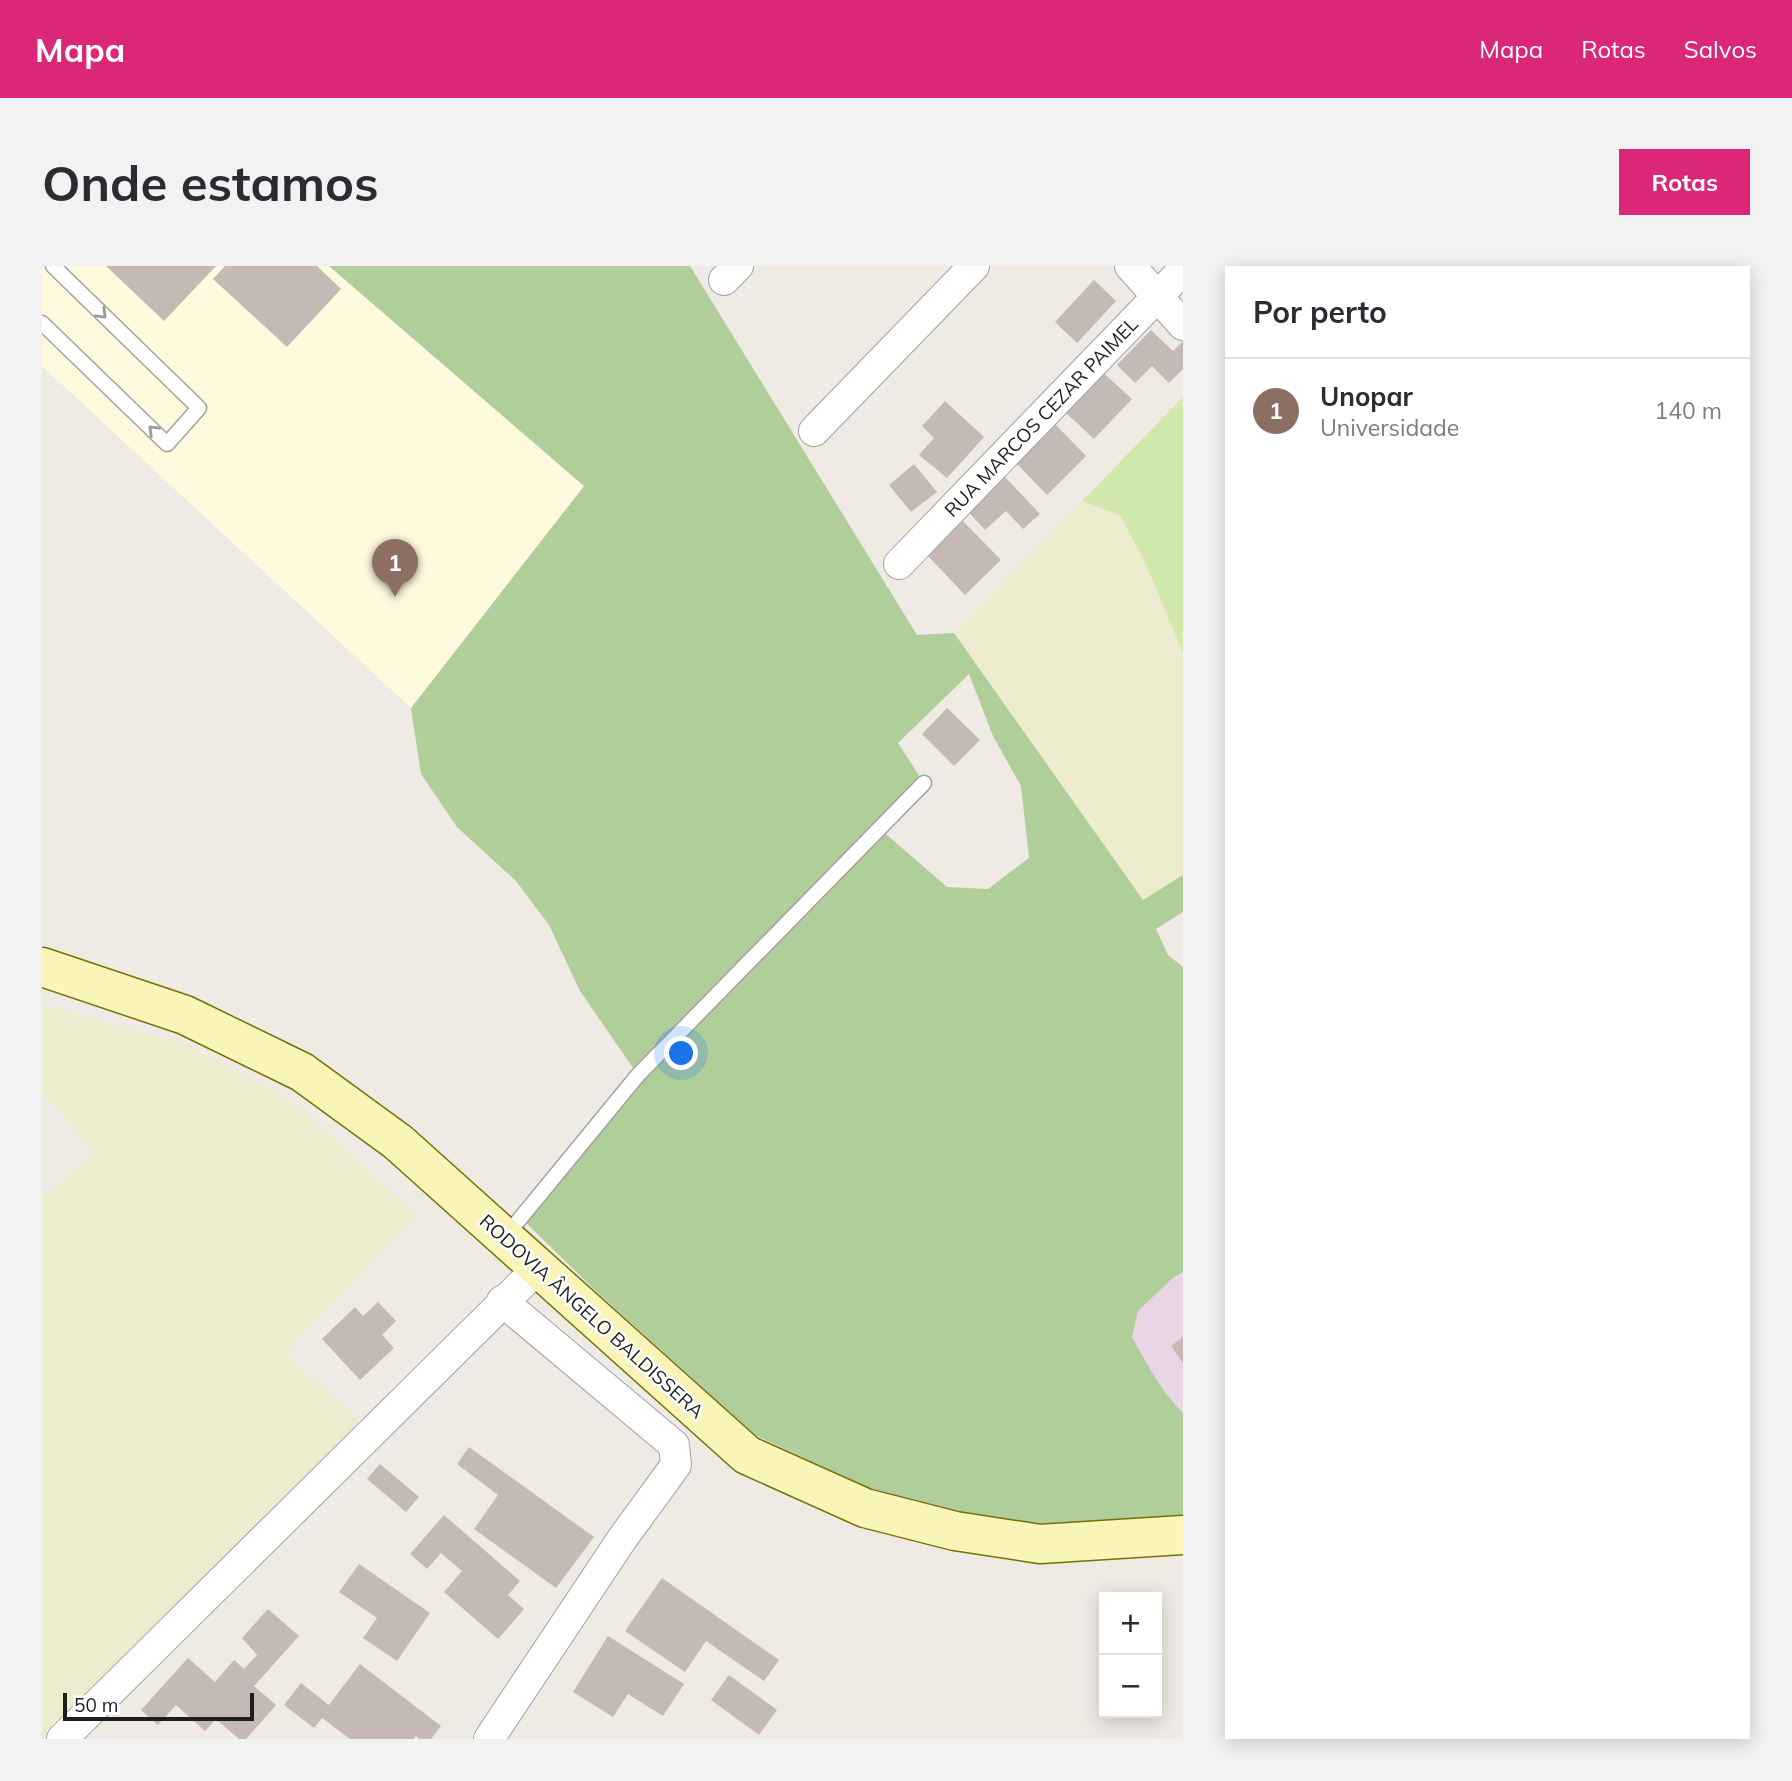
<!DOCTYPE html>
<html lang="pt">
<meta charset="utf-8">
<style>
body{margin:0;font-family:Mulish,sans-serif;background:#f2f2f3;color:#2b2b33}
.controls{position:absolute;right:21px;bottom:21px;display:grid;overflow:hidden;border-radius:0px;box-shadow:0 4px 18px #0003}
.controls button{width:63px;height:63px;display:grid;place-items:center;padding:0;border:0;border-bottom:2px solid #e1e1e2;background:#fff;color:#2b2b33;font:35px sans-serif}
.scale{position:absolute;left:21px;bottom:18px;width:191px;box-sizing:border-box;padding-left:7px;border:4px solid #1e1e1e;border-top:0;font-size:19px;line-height:24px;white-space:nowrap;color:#1e1e1e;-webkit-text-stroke:5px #fff;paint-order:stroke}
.you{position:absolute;left:640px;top:788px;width:24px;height:24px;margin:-18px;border:5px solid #fff;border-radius:50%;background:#1a73e8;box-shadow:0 0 0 10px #1a73e833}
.badge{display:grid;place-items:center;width:46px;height:46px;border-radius:50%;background:#db2777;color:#fff;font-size:23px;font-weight:700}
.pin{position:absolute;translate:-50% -58px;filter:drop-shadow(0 2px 4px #0008)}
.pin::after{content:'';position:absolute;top:37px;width:24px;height:21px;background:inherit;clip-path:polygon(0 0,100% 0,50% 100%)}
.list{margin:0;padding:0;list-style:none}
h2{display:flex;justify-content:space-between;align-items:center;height:91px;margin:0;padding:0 28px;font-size:30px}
h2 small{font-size:23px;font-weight:400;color:#7c7c81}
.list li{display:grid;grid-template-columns:46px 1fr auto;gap:21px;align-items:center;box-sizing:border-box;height:105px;padding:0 28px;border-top:2px solid #e1e1e2}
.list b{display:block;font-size:26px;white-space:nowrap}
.list p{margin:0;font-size:23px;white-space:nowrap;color:#7c7c81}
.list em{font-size:23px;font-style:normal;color:#7c7c81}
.map{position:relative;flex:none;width:1141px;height:1473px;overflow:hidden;border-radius:0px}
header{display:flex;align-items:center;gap:42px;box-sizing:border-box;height:98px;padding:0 35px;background:#db2777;color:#fff}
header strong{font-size:33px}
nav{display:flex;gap:38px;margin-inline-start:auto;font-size:24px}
.intro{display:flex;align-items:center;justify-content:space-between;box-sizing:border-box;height:168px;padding:0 42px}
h1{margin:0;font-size:49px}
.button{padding:18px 32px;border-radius:0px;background:#db2777;color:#fff;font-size:24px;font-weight:700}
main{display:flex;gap:42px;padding:0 42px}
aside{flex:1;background:#fff;border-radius:0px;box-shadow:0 4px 18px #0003}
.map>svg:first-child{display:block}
</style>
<header>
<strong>Mapa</strong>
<nav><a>Mapa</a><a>Rotas</a><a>Salvos</a></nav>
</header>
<div class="intro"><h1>Onde estamos</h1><a class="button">Rotas</a></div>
<main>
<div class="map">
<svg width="1141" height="1473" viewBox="0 0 1141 1473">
<rect width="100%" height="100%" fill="#efeae4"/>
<!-- industrial -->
<path fill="#e8d6e7" d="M 1141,1006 L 1141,1147 L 1132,1138 L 1106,1101 L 1090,1071 L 1096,1045 L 1131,1012 Z"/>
<!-- education -->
<path fill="#fffadd" d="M 0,0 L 287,0 L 543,220 L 369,442 L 0,100 Z"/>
<!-- farmland -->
<path fill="#eeeccf" d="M 1040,235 L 1078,249 L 1102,294 L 1141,387 L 1141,609 L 1101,635 L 927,407 L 912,367 Z
M 0,739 L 145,778 L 248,834 L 376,950 L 244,1087 L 329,1166 L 20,1473 L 0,1473 L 0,928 L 14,920 L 50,887 L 15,841 L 0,829 Z"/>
<!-- grass -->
<path fill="#d1e9aa" d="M 1141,131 L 1141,387 L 1102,294 L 1078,249 L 1040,235 Z"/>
<!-- forest -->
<path fill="#b0ce99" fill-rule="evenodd" d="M 287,0 L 648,0 L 875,369 L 912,367 L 1101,634 L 1141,609 L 1141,646 L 1114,663 L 1126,689 L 1141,701 L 1141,1006 L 1131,1012 L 1096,1045 L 1090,1071 C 1105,1098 1120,1126 1141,1147 L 1141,1250 L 1000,1261 L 917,1248 L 829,1223 L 713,1169 L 557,1028 L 479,952 L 596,809 L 538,725 L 507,659 L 474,615 L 415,561 L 379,508 L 369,442 L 542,220 ZM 927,408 L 951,470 L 979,520 L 987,592 L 946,623 L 905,621 L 837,562 L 882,517 L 856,477 Z"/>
<!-- building -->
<path fill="#c4b9b4" d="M 64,0 L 174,0 L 122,55 Z
M 183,0 L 275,0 L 299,23 L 245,81 L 171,13 Z
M 1052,14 L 1074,35 L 1035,77 L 1013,56 Z
M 1109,64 L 1131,85 L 1141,75 L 1141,103 L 1127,117 L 1110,100 L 1093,117 L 1075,99 Z
M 1058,104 L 1090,133 L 1052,173 L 1021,144 Z
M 903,135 L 942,171 L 905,212 L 877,189 L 892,172 L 880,160 Z
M 1010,155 L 1044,190 L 1005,229 L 971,194 Z
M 872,198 L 895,226 L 869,246 L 847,219 Z
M 960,208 L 998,248 L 981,263 L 964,245 L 943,264 L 923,242 Z
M 921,255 L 959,294 L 923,329 L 885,289 Z
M 905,442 L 938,474 L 912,500 L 880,468 Z
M 336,1036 L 354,1055 L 340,1069 L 352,1082 L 318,1114 L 280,1073 L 313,1041 L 321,1050 Z
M 1141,1071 L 1141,1097 L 1129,1080 Z
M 427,1181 L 552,1271 L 514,1322 L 432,1263 L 456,1229 L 415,1198 Z
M 338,1198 L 377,1231 L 364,1246 L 325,1213 Z
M 402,1249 L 478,1315 L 466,1329 L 482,1343 L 456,1373 L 402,1326 L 420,1305 L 399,1287 L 385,1303 L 368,1288 Z
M 317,1298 L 388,1347 L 355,1395 L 321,1372 L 335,1352 L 297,1326 Z
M 620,1312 L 737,1394 L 722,1415 L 664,1375 L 643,1406 L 583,1365 Z
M 226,1343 L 257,1370 L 212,1420 L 234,1439 L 204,1473 L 197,1473 L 174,1453 L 163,1465 L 134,1439 L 116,1459 L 99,1444 L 146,1392 L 173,1416 L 192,1394 L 202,1403 L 215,1389 L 200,1372 Z
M 566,1370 L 642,1418 L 621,1450 L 586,1428 L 571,1451 L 531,1426 Z
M 318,1398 L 399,1460 L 389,1473 L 377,1473 L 374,1470 L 372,1473 L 308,1473 L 280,1452 L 272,1462 L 242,1439 L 259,1417 L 287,1439 Z
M 687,1409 L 735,1444 L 717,1469 L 669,1434 Z"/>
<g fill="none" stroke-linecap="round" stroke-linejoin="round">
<!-- lane casing -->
<g stroke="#a2a2a2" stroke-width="17">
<path id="lane" d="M 0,57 L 125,178 L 157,142 L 11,0
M 463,971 L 596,809 L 882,517"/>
</g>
<!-- street casing -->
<g stroke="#a2a2a2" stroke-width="32">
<path id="street" d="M 1088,0 L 1141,59
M 682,14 L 696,0
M 772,165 L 932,0
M 857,298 L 1141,4
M 20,1473 L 496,1002
M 447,1473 L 580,1273 L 634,1199 L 632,1179 L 460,1035"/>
</g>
<!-- secondary casing -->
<g stroke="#757205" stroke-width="41">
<path id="secondary" d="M 0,701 L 143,749 L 260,806 L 356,876 L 705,1189 L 823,1242 L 913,1265 L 998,1278 L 1141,1269"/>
</g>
<!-- lane -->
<use href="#lane" stroke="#fff" stroke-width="14"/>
<!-- street -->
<use href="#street" stroke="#fff" stroke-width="30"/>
<!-- secondary -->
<use href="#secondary" stroke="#f9f4b8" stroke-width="38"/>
</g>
<!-- one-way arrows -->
<defs><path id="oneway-chevron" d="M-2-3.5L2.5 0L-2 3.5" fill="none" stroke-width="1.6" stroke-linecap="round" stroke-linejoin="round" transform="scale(1.75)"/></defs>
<g stroke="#9a9a9a">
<use href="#oneway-chevron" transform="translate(60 48) rotate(44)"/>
<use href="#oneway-chevron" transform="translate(111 164) rotate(-136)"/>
</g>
<g text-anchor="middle" stroke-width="5" stroke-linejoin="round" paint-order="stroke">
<!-- street labels -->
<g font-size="19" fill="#1e1e1e" stroke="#fff">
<text transform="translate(999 151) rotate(-46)" y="7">RUA MARCOS CEZAR PAIMEL</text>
<text transform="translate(550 1050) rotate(42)" y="7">RODOVIA ÂNGELO BALDISSERA</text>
</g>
</g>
</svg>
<div class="controls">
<button>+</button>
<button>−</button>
</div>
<div class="scale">50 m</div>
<div class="you"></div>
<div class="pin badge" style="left:353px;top:331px;background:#8d6e63">1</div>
</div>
<aside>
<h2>Por perto<small></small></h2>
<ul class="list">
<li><span class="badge" style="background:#8d6e63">1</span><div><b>Unopar</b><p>Universidade</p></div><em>140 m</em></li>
</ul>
</aside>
</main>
